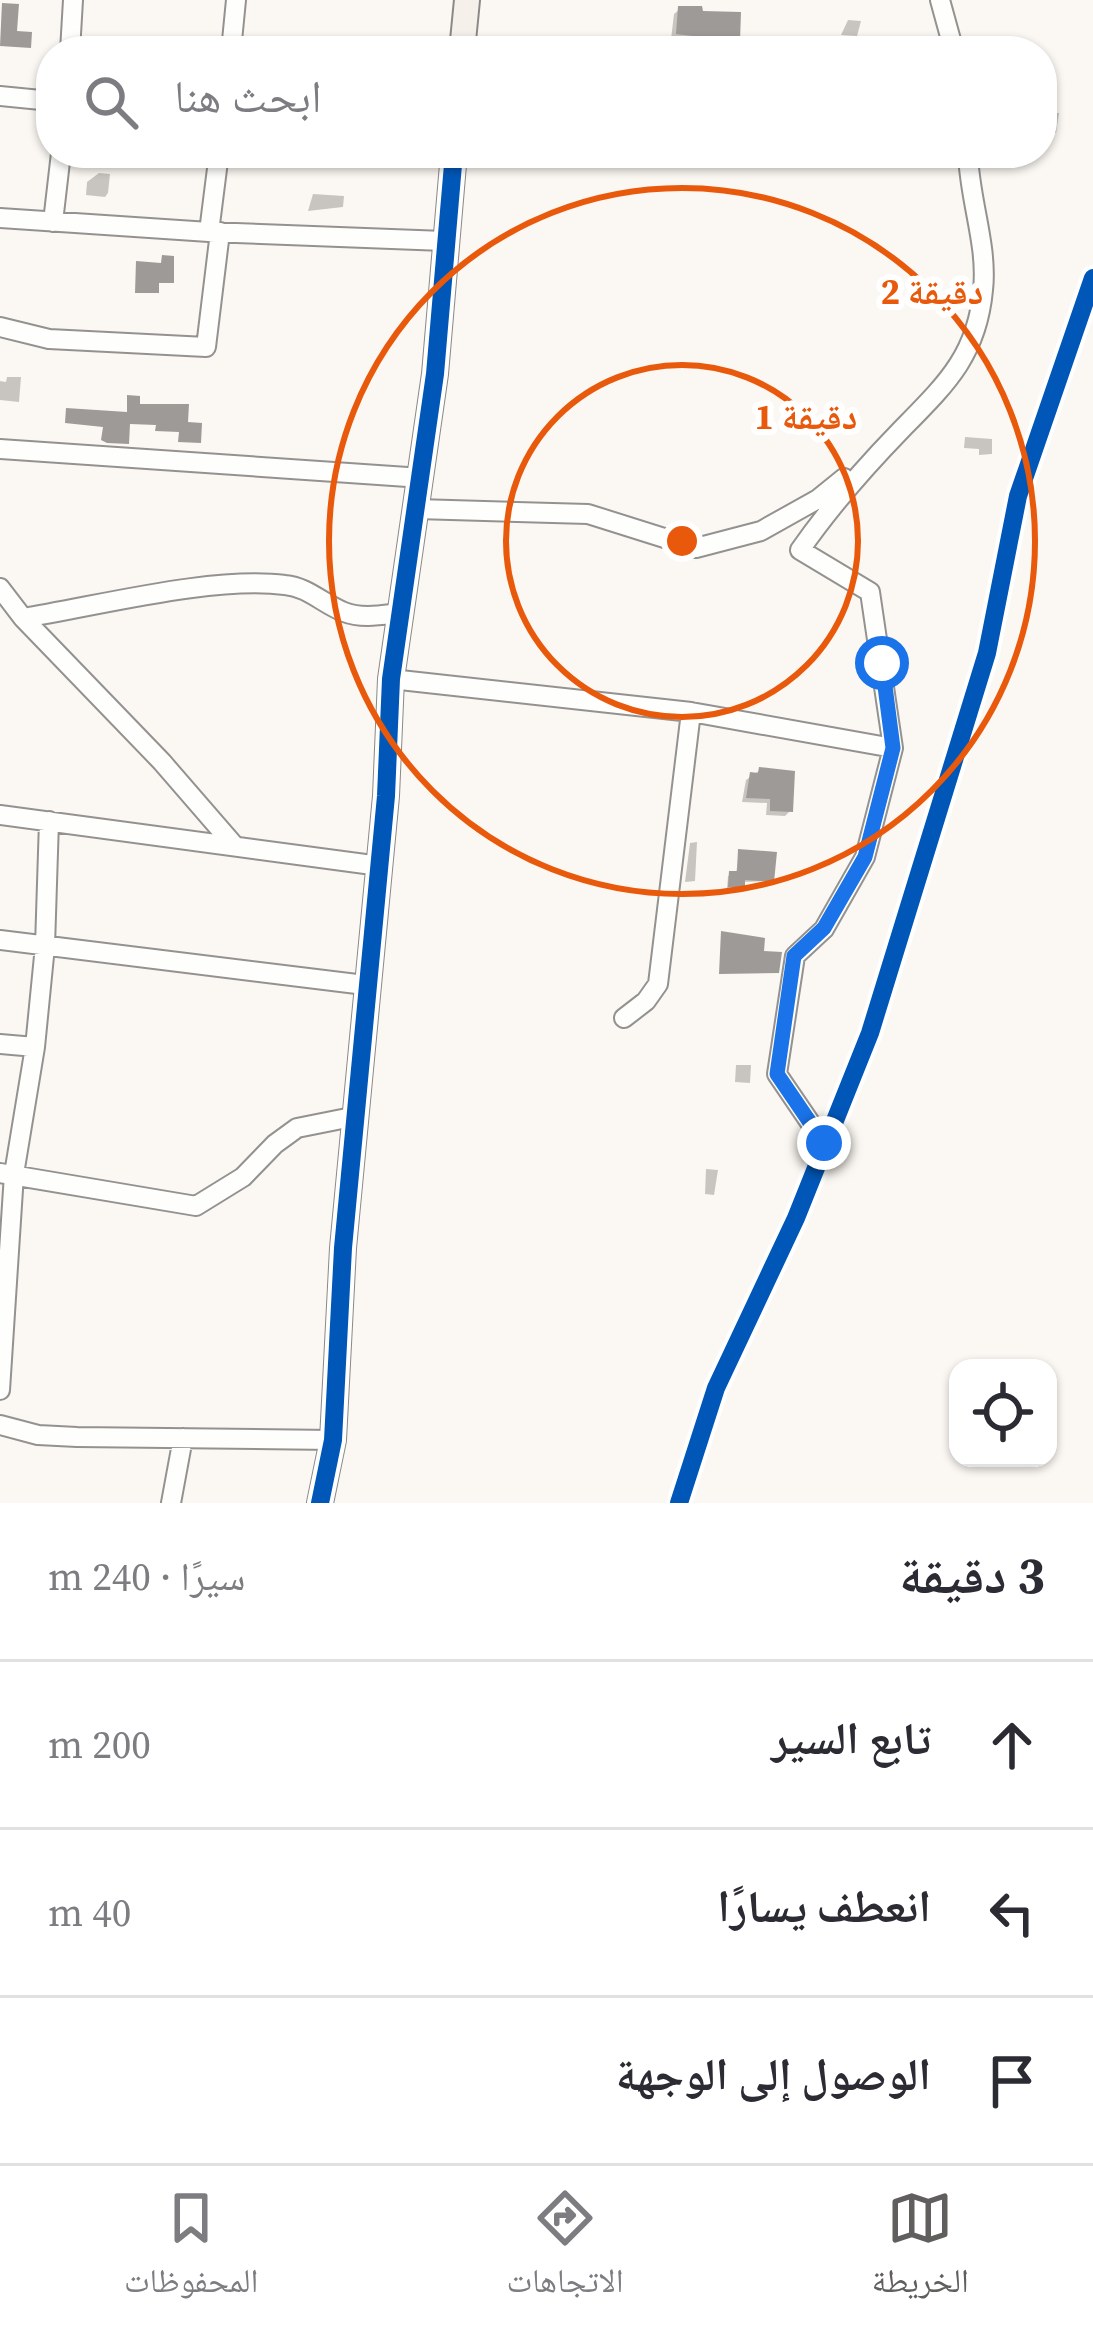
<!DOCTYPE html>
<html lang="ar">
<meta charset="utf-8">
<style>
body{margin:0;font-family:"Source Serif 4","Noto Naskh Arabic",serif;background:#f2f2f3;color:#2b2b33;direction:rtl}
.controls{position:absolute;right:36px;bottom:36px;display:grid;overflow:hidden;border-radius:24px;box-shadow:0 3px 9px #0004}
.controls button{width:108px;height:108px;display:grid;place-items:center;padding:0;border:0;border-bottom:3px solid #e1e1e2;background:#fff;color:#2b2b33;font:60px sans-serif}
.stop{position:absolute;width:36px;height:36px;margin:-27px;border:9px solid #1a73e8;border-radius:50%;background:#fff}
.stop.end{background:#1a73e8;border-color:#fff;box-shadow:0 3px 12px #0008}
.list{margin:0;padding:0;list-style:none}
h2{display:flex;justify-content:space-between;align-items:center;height:156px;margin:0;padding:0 48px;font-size:51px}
h2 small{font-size:39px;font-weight:400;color:#7c7c81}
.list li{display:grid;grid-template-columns:78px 1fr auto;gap:36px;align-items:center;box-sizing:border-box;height:168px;padding:0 48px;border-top:3px solid #e1e1e2}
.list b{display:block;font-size:45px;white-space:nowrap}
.list em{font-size:39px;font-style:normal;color:#7c7c81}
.icon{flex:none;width:66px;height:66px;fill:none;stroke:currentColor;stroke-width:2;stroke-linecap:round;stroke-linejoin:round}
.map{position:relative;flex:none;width:1093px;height:1503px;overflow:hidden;direction:ltr}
.search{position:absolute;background:#fff;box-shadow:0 3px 9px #0004;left:36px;right:36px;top:36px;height:132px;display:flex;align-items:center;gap:30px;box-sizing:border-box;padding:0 42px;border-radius:48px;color:#7c7c81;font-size:45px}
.sheet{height:660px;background:#fff}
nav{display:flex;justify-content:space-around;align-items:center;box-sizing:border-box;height:168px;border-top:3px solid #e1e1e2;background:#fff;font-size:33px;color:#7c7c81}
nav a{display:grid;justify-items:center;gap:6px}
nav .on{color:#605f5d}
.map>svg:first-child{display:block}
</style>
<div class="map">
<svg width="1093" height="1503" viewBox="0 0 1093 1503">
<rect width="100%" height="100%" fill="#fbf7f2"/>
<!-- shadow -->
<path fill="#0003" d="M 680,9 L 737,40 L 731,46 L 697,45 L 671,39 L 674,14 Z
M 848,20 L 861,21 L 857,36 L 841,35 Z
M 792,45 L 843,48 L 843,51 L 787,51 Z
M 1042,113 L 1059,113 L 1056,133 L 1042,133 Z
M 99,173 L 110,174 L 108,193 L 105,197 L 86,195 L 87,182 Z
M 313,194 L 344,196 L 343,207 L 308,211 Z
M 7,377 L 21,377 L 19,402 L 0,400 L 0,381 L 6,382 Z
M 965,437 L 992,439 L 992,454 L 979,455 L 979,449 L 964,448 Z
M 760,770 L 790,811 L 785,816 L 766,815 L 767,803 L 742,802 L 746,780 Z
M 697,842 L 695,881 L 685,882 L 690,843 Z
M 739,852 L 772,881 L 742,882 L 740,889 L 727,889 L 728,876 L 736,874 Z
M 736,1065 L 751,1065 L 750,1083 L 735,1082 Z
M 706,1169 L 718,1170 L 714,1195 L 705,1194 Z"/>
<!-- building -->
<path fill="#9e9a97" d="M 2,3 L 19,4 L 17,31 L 32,32 L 31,48 L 0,46 Z
M 678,6 L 702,6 L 703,11 L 741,12 L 740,41 L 702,40 L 701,37 L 676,34 Z
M 162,255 L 174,256 L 174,283 L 159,283 L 159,293 L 135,293 L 136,261 L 161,263 Z
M 127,395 L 140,396 L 140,404 L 189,404 L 188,422 L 202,423 L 201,443 L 178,442 L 179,432 L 155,431 L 156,425 L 130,424 L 129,444 L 107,443 L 101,440 L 103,427 L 65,423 L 66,408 L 127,412 Z
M 759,767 L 795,771 L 793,812 L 770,811 L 770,799 L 746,798 L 750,772 L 758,773 Z
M 738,849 L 777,852 L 774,882 L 745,880 L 745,887 L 728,887 L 729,871 L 737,871 Z
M 721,931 L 765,938 L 764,951 L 782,952 L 779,973 L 719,974 Z"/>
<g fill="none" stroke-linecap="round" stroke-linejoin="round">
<!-- street casing -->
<g stroke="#949290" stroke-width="22">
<path id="street" d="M 940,0 L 954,51
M 70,51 L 73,0
M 231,51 L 236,0
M 0,96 L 51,101
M 0,218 L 209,232 L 444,241
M 53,222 L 61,153
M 209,232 L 219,153
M 0,327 L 49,339 L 206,347 L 220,232
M 0,449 L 422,478
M 417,509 L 588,514 L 696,548 L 761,531 L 818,499 L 844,478
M 0,588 L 23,618 L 162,762 L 233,844
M 23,618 C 98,606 211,576 285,585 C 308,587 323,604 344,612 C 362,619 382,615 400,613
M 391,679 L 691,712 L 893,748
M 0,815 L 380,866
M 0,940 L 365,985
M 624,1018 L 646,1001 L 658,984 L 691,712
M 0,1044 L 35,1047
M 824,1143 L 777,1074 L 795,956 L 824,929 L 865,857 L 893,748 L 870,592 L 800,550 C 830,507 865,467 901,430 C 945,385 977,356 983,290 C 988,245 969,199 968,153
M 0,1173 L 196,1206 L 243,1177 L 275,1144 L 297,1128 L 357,1116
M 0,1390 L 14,1174 L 35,1047 L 45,946 L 49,821
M 0,1425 L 38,1435 L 77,1437 L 333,1440
M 171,1503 L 183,1438
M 679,1503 L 716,1388 L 796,1218 L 870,1033 L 987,653 L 1018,496 L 1093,278"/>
</g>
<!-- secondary casing -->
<g stroke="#8b8987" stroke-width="28">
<path id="secondary" d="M 462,51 L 467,0
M 320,1503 L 333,1440 L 343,1248 L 386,796 L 391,679 L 435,374 L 454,153"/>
</g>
<!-- street -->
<use href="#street" stroke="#fefefd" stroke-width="18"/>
<!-- secondary -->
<use href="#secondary" stroke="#f5f1ea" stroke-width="24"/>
<!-- cycleway casing -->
<g stroke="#fff" stroke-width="26">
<path id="cycleway" d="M 320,1503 L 333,1440 L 343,1248 L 386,796 L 391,679 L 435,374 L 454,153
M 679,1503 L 716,1388 L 796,1218 L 870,1033 L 987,653 L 1018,496 L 1093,278"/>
</g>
<!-- cycleway -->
<use href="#cycleway" stroke="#0057b8" stroke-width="18"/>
</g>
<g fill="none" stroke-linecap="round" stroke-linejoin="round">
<!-- route -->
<path stroke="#1a73e8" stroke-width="15" d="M 824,1143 L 777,1074 L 794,956 L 824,928 L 865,857 L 893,748 L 882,663"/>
</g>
<!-- distance rings -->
<g fill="none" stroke="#e8590c" stroke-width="6">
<circle cx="682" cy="541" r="176"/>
<circle cx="682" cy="541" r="353"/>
</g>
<circle cx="682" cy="541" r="18" fill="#e8590c" stroke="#fff" stroke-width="6"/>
<g font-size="36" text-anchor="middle" font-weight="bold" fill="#e8590c" stroke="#fff" stroke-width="12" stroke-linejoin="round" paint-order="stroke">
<text x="932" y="304">2 دقيقة</text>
<text x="806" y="429">1 دقيقة</text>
</g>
</svg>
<div class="controls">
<button><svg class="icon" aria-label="locate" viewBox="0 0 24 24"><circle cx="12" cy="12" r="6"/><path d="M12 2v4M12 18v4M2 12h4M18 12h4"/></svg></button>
</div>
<div class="stop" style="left:882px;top:663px"></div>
<div class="stop end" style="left:824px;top:1143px"></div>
<div class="search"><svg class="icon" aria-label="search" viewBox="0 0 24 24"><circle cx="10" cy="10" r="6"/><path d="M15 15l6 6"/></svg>ابحث هنا</div>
</div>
<section class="sheet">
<h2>3 دقيقة<small>سيرًا · 240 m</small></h2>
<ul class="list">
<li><svg class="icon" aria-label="ahead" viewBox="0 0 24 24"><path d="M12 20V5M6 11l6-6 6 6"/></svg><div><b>تابع السير</b></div><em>200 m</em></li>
<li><svg class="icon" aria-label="left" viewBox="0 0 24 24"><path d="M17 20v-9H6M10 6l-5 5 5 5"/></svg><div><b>انعطف يسارًا</b></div><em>40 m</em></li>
<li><svg class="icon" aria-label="arrive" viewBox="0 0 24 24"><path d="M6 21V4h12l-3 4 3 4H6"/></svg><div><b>الوصول إلى الوجهة</b></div></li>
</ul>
</section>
<nav>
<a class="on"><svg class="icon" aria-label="map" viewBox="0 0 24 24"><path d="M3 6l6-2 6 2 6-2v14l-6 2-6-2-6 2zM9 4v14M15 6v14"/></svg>الخريطة</a>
<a><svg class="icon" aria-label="directions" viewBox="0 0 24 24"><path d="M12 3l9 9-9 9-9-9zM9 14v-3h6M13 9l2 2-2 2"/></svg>الاتجاهات</a>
<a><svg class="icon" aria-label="saved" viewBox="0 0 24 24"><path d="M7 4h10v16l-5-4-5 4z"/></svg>المحفوظات</a>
</nav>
